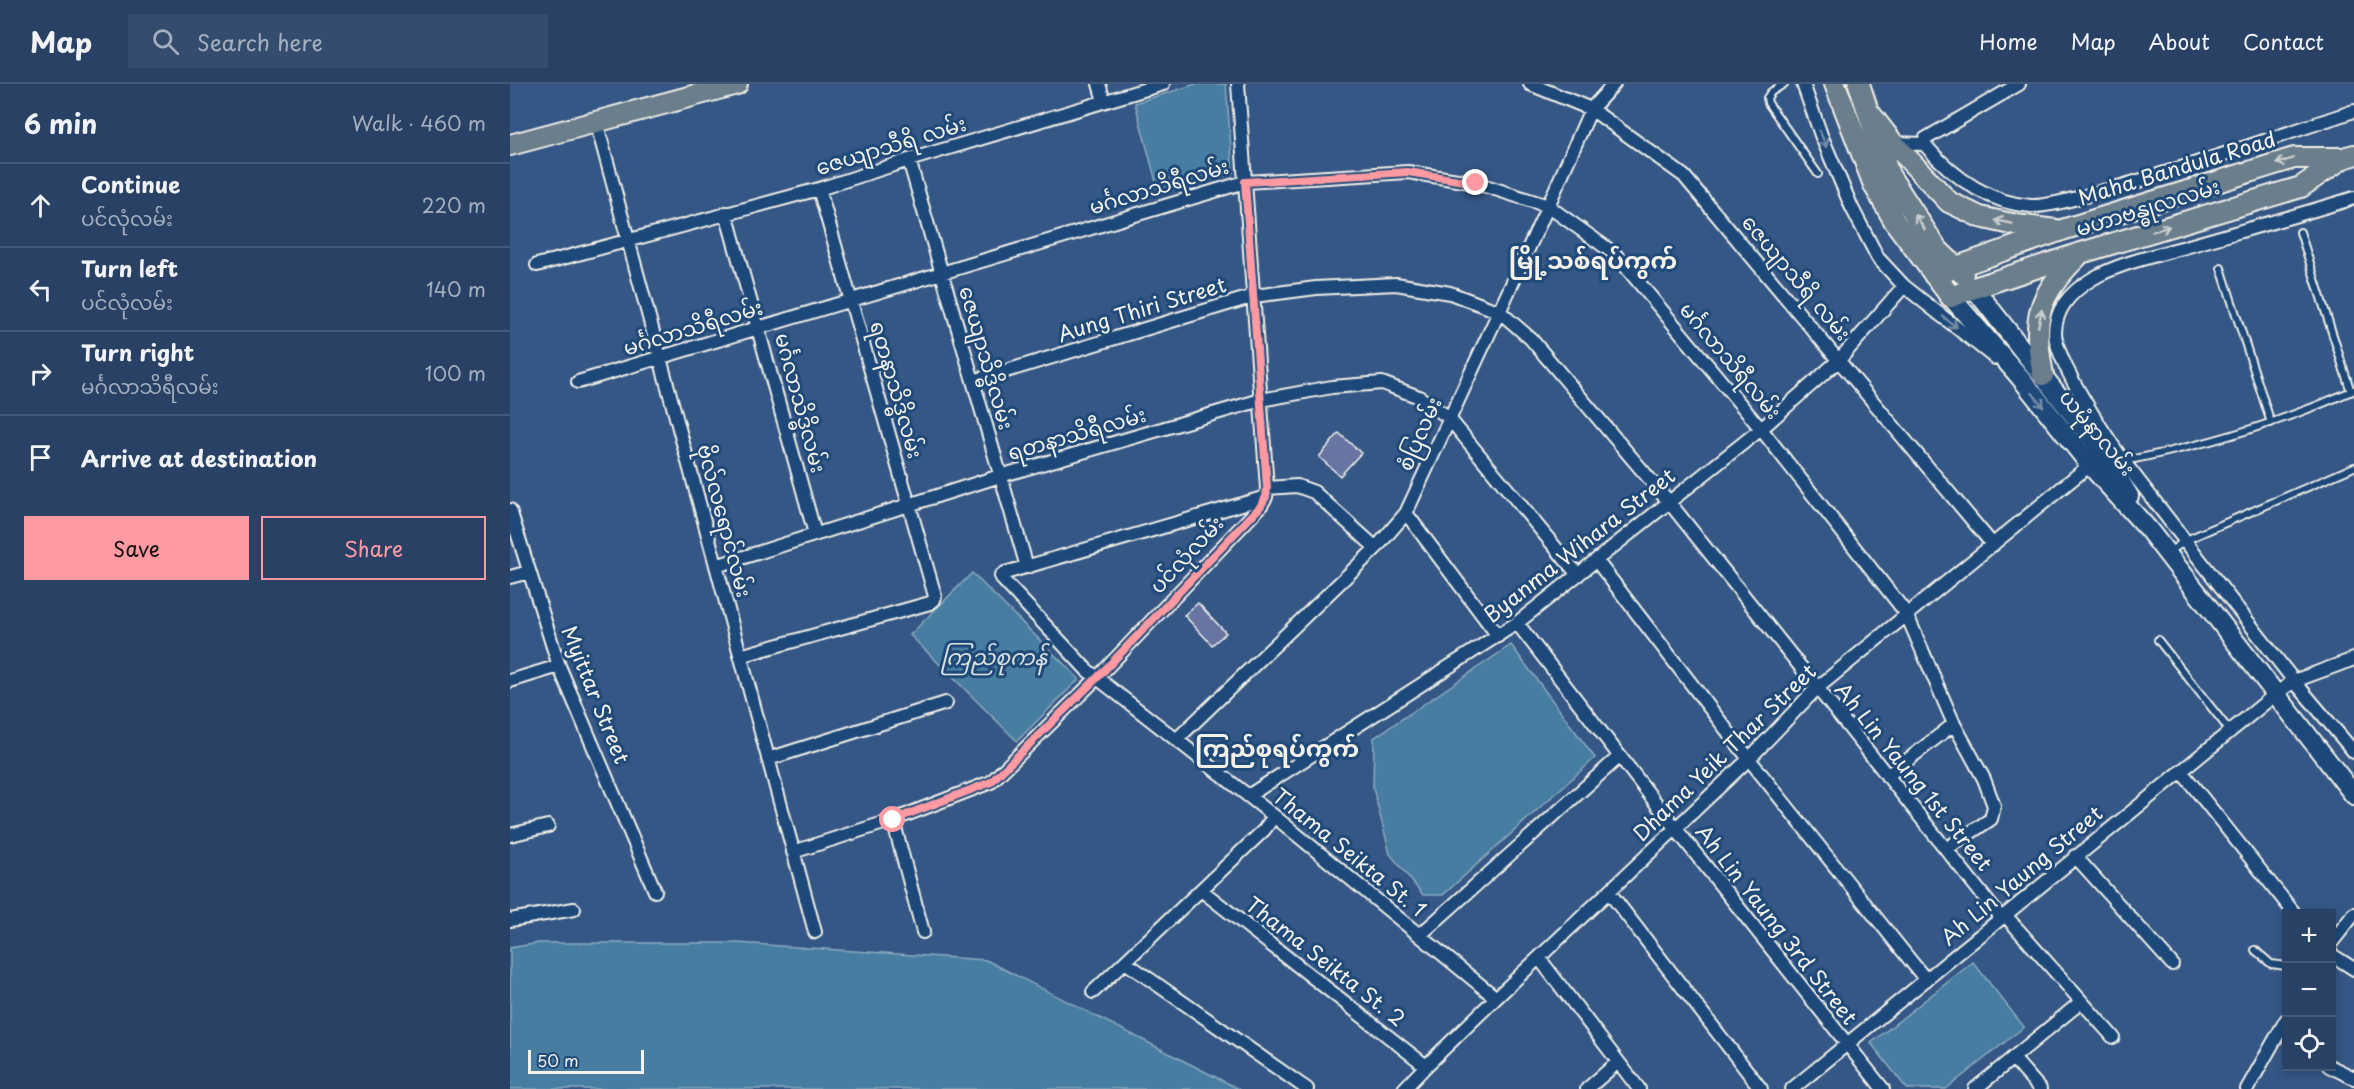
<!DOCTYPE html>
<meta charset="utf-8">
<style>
body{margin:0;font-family:"Playpen Sans","Noto Sans Myanmar",sans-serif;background:#344c6d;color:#f1f3f6}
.controls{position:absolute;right:18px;bottom:18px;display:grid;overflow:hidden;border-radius:0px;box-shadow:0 3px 9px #0003}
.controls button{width:54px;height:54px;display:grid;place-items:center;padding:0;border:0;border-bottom:2px solid #445a78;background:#284164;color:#f1f3f6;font:30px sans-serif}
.scale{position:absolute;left:18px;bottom:15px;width:116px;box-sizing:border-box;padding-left:6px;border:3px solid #f4f1e8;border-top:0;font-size:16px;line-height:21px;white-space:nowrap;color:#f4f1e8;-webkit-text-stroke:4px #1f4a7a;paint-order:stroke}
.stop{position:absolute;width:18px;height:18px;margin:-14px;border:4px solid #ff9aa2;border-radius:50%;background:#fff}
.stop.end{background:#ff9aa2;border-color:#fff;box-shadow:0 2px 6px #0008}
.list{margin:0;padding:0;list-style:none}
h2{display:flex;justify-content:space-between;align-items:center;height:78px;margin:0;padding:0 24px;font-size:26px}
h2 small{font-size:20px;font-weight:400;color:#a5afbf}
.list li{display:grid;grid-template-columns:39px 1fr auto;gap:18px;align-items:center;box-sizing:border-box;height:84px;padding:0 24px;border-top:2px solid #445a78}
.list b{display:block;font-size:22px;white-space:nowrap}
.list p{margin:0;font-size:20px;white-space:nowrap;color:#a5afbf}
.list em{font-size:20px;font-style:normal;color:#a5afbf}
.actions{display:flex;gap:12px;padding:18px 24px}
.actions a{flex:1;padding:14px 0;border:2px solid #ff9aa2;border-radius:0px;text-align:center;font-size:21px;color:#ff9aa2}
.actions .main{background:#ff9aa2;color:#111}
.icon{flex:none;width:33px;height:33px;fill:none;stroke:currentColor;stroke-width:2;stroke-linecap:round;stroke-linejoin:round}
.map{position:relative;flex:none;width:1844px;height:1005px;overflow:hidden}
header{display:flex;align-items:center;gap:36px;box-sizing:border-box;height:84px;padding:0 30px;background:#284164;border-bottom:2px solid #445a78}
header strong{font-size:28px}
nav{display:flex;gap:33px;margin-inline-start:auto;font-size:21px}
.search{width:420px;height:54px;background:#344c6d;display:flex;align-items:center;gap:15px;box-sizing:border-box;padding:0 21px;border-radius:0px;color:#a5afbf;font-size:22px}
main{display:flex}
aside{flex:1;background:#284164}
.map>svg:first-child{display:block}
</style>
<header>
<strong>Map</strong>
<div class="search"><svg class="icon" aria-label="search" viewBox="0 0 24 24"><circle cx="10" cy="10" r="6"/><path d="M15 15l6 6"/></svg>Search here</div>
<nav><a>Home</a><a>Map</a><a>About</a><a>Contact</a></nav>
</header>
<main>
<aside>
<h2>6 min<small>Walk · 460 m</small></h2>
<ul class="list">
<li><svg class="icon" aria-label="ahead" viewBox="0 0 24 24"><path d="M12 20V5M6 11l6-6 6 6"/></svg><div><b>Continue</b><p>ပင်လုံလမ်း</p></div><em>220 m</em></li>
<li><svg class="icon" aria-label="left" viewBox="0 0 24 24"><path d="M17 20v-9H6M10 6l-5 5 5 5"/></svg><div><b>Turn left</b><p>ပင်လုံလမ်း</p></div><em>140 m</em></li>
<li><svg class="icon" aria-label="right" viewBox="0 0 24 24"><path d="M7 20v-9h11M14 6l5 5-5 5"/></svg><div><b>Turn right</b><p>မင်္ဂလာသိရီလမ်း</p></div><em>100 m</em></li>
<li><svg class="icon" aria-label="arrive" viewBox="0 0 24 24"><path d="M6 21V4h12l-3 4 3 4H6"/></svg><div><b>Arrive at destination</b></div></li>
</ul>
<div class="actions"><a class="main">Save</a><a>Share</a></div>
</aside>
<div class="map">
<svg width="1844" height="1005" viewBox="0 0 1844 1005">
<rect width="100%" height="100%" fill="#355786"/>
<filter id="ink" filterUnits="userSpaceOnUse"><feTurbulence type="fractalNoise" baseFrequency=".0167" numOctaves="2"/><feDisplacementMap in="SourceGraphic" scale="12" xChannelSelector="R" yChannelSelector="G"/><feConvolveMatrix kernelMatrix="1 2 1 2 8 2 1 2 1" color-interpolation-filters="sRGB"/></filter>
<g filter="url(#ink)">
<!-- water -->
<path fill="#467da1" stroke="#8cabbd" stroke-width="1.5" d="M 686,0 L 716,0 L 723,89 L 649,109 L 625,19 Z
M 462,489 L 569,595 L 507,657 L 400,551 Z
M 1001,561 L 1085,674 L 933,811 L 913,811 L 880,770 L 863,704 L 864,654 Z
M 29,859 L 227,859 L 476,876 L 729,1005 L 0,1005 L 0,864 Z
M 1463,878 L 1514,943 L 1436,1005 L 1397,1005 L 1361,959 Z"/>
<!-- building -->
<path fill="#6875a3" stroke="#f4f1e8" stroke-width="1.5" d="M 829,349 L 851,369 L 830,392 L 809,373 Z
M 688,519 L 716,549 L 702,561 L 674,531 Z"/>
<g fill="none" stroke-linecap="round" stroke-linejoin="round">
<!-- service casing -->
<g stroke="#f4f1e8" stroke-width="10">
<path id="service" d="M 1274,0 L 1261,8 L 1257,14 L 1258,19 L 1308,90
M 1790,148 L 1841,308
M 1711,184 L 1761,339
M 1614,377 C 1693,362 1770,339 1844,306
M 1658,469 L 1676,456 L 1844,383
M 1648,556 L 1720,647
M 1745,866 L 1761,880 L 1776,882"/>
</g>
<!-- minor casing -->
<g stroke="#f4f1e8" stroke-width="16">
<path id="minor" d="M 589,0 L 594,17
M 1020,0 L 1081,25 L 1174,92 L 1483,461
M 1293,0 L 1311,51 L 1342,124 L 1368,174 L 1394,202 L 1485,274
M 86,37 L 305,848
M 1383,59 L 1414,60 C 1442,92 1477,119 1521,122 C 1540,123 1581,110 1601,105 C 1683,82 1763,54 1844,27
M 1414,60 L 1415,55 L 1509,0
M 399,76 L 517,483
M 1844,114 C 1786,132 1727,148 1668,165 C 1640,173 1607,180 1582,195 C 1562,207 1545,224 1545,249 C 1546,278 1596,352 1614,378 L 1784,597 L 1844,668
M 216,129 L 305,450
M 27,181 L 309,105 L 399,76 L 653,0
M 463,297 L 744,212 L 806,204 L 886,200 L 940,209 L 990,228 L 1021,255 L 1159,418 L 1491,834
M 68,298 L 735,98 L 898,88 L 966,99 L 1038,122 L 1105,170 L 1251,345 L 1396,529 L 1444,640 L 1474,695 L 1484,722 L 1481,735 L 1436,765
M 757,404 L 787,402 L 804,408 L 866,464
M 756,413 L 495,489 L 491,492 L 493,496 L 577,586 L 764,732 L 986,914
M 0,426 L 49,582 L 145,807
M 896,429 L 988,552
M 1086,476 L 1239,675 L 1416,896
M 206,482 L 490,392 L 751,316 L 822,303 L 872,299 L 909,313 L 938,333 L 1068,491
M 0,493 L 19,488
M 1007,539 L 1166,745 L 1373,1005
M 230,572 L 420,519 L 424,516 L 425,512 L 309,105
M 0,597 L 49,582
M 666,656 L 866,464 L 896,429 L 1038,122 L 1081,25 L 1104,0
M 258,675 L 436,619
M 1671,687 L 1785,830
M 1377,692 L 1444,640
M 738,712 L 1007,539 L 1251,345 L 1329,276 L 1394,202
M 383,736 L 413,848
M 0,751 L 38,742
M 283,768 L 383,736 L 481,698 L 588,593 L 750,423 L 756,413 L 757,404 L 728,0
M 1565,772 L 1662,880
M 691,806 L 916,982
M 1099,808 L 1251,1005
M 1495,831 L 1603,953
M 0,836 L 64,825
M 910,851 L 1110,672
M 1822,858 L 1844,830
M 1822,871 L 1844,885
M 1029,874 L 1129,1005
M 615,878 L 797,1005
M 583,908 L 754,746 L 764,732
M 1503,974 L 1530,1005
M 1819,982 L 1844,994
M 894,1005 L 916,982 L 986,914 L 1239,675 L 1306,605 L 1603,362
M 1077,1005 L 1108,978
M 1282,1005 L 1767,609 L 1784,597 L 1844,575
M 1465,1005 L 1571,918
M 1737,1005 L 1776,936"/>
</g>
<!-- secondary casing -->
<g stroke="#f4f1e8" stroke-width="22">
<path id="secondary" d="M 1464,204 L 1594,370 L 1619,412
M 1441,213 L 1509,292 L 1580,381 L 1638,445 L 1844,711"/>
</g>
<!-- primary casing -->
<g stroke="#f4f1e8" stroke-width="24">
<path id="primary" d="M 1325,0 L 1364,101 L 1385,138 L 1441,213 L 1464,204 L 1571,169 L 1791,103 L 1833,74 L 1844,71
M 1349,0 L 1379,91 L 1427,165 L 1453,190
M 1358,27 L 1383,59 L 1439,118 L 1470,133 L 1506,141 L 1546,146
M 0,61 L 227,0
M 1424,191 L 1552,146 L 1784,74 L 1833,74
M 1533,291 C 1523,236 1525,214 1567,173"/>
</g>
<!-- service -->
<use href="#service" stroke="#1f4a7a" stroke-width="6"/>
<!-- minor -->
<use href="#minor" stroke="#1f4a7a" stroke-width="12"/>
<!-- secondary -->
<use href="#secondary" stroke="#1f4a7a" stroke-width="18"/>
<!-- primary -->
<use href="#primary" stroke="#6b7e8b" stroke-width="20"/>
</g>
<!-- one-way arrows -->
<defs><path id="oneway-shaft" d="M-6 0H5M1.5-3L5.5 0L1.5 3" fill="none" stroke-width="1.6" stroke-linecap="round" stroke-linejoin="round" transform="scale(1.5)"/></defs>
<g stroke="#748da6">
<use href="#oneway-shaft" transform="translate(1313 55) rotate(68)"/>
<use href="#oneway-shaft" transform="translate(1440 238) rotate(38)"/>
<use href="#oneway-shaft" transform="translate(1528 316) rotate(51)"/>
</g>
<g stroke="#cbcecc">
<use href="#oneway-shaft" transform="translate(1775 77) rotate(163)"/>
<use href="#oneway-shaft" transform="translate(1410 138) rotate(-123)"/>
<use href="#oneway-shaft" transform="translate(1494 138) rotate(-168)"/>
<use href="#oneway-shaft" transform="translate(1651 145) rotate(-17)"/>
<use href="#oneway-shaft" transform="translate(1530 234) rotate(-79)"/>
</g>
</g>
<g fill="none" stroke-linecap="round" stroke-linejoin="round" filter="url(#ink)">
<!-- route -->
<path stroke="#ff9aa2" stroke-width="8" d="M 383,736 L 481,698 L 588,593 L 750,423 L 756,413 L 757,404 L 735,98 L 898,88 L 966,99"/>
</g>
<g text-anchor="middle" stroke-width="6" stroke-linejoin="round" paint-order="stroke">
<!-- street labels -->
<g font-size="21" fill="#f4f1e8" stroke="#1f4a7a">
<text transform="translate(381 62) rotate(-17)" y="7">ဇေယျာသီရိ လမ်း</text>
<text transform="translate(1667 85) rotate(-17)" y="7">Maha Bandula Road</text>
<text transform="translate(649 103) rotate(-17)" y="7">မင်္ဂလာသိရီလမ်း</text>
<text transform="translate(1638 124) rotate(-17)" y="7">မဟာဗန္ဓုလလမ်း</text>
<text transform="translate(1286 194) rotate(50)" y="7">ဇေယျာသီရိ လမ်း</text>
<text transform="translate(632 226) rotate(-17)" y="7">Aung Thiri Street</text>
<text transform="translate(183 244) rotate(-17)" y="7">မင်္ဂလာသိရီလမ်း</text>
<text transform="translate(476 274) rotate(74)" y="7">ဇေယျာသိဒ္ဓိလမ်း</text>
<text transform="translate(1220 277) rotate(50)" y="7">မင်္ဂလာသိရီလမ်း</text>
<text transform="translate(386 306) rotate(74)" y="7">ရတနာသိဒ္ဓိလမ်း</text>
<text transform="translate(290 319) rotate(75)" y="7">မင်္ဂလာသိဒ္ဓိလမ်း</text>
<text transform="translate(1587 349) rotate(50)" y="7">ယမုံနာလမ်း</text>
<text transform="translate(567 350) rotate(-16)" y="7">ရတနာသိရီလမ်း</text>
<text transform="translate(910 350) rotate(-66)" y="7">စံပြလမ်း</text>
<text transform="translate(214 437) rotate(75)" y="7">ဗိုလ်လရောင်လမ်း</text>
<text transform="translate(1070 462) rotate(-38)" y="7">Byanma Wihara Street</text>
<text transform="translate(677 471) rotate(-47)" y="7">ပင်လုံလမ်း</text>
<text transform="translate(85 611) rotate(68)" y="7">Myittar Street</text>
<text transform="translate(1215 669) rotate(-44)" y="7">Dhama Yeik Thar Street</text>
<text transform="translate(1403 693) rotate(51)" y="7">Ah Lin Yaung 1st Street</text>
<text transform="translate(839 769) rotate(39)" y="7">Thama Seikta St. 1</text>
<text transform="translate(1512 792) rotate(-40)" y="7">Ah Lin Yaung Street</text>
<text transform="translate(1266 841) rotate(52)" y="7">Ah Lin Yaung 3rd Street</text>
<text transform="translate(815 878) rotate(38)" y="7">Thama Seikta St. 2</text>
</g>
<!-- water labels -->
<g font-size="22" font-style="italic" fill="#dae0dd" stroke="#1f4a7a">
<text x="484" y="581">ကြည်စုကန်</text>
</g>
<!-- quarter labels -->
<g font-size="24" font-weight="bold" fill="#f4f1e8" stroke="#1f4a7a">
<text x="1083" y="185">မြို့သစ်ရပ်ကွက်</text>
<text x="767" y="673">ကြည်စုရပ်ကွက်</text>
</g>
</g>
</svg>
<div class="controls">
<button>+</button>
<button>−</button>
<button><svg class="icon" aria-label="locate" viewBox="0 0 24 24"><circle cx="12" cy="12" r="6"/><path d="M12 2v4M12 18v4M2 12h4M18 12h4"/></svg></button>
</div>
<div class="scale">50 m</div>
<div class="stop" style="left:383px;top:736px"></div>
<div class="stop end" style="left:966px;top:99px"></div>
</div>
</main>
